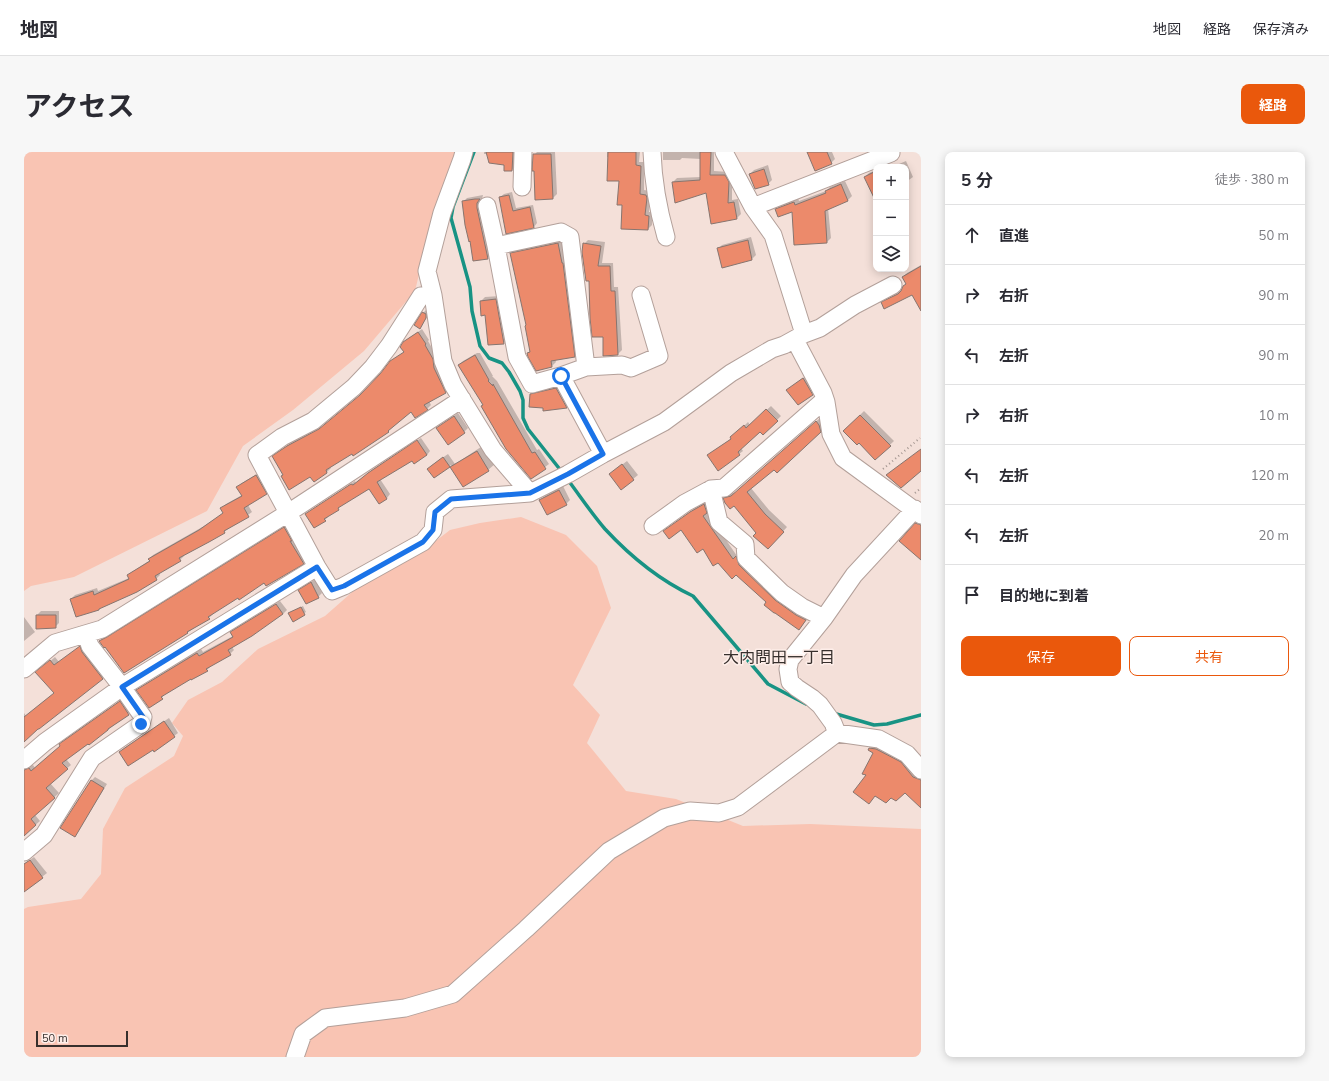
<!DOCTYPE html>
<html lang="ja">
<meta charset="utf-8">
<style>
body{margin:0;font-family:Mulish,"Noto Sans JP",sans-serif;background:#f7f7f7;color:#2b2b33}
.controls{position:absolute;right:12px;top:12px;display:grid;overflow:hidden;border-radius:8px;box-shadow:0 2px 10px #0003}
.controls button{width:36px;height:36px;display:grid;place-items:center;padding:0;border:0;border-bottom:1px solid #e1e1e2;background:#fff;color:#2b2b33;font:20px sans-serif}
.scale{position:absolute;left:12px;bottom:10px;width:92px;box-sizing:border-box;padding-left:4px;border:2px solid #37302d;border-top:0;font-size:11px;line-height:14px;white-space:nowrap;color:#37302d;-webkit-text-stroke:3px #feeee9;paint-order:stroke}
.stop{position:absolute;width:12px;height:12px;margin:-9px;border:3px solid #1a73e8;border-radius:50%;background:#fff}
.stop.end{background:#1a73e8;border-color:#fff;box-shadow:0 1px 4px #0008}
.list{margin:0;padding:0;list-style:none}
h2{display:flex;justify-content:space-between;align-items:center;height:52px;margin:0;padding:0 16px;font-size:17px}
h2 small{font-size:13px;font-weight:400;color:#7c7c81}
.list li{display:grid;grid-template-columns:26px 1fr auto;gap:12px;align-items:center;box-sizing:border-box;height:60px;padding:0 16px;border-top:1px solid #e1e1e2}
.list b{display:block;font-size:15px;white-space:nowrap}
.list em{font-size:13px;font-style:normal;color:#7c7c81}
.actions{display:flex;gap:8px;padding:12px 16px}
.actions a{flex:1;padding:9px 0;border:1px solid #ea580c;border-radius:8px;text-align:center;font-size:14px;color:#ea580c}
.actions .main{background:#ea580c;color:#fff}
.icon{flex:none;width:22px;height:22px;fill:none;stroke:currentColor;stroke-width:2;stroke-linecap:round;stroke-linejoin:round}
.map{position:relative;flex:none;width:897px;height:905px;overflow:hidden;border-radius:8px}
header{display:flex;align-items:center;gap:24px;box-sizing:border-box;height:56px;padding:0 20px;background:#fff;border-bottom:1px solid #e1e1e2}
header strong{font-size:19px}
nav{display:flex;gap:22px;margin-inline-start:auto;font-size:14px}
.intro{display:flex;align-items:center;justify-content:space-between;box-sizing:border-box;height:96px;padding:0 24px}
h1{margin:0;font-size:28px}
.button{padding:10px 18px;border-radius:8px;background:#ea580c;color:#fff;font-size:14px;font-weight:700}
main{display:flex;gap:24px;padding:0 24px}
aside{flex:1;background:#fff;border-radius:8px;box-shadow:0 2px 10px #0003}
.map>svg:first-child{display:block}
</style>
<header>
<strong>地図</strong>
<nav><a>地図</a><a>経路</a><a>保存済み</a></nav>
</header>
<div class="intro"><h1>アクセス</h1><a class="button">経路</a></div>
<main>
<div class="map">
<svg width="897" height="905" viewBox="0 0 897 905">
<rect width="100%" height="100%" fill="#f4e0d9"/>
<!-- green -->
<path fill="#f9c4b3" d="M 0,0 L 435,0 L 413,48 L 391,139 L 340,199 L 269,258 L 219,294 L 183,359 L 50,425 L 7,434 L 0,439 Z
M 497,365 L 542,383 L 573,414 L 587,456 L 549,533 L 576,563 L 563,591 L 602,639 L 652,647 L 719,674 L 786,672 L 897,677 L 897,905 L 0,905 L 0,757 L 4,755 L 57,747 L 77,722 L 79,677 L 101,636 L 150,604 L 159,584 L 148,571 L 164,548 L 198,530 L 234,497 L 301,464 L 335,434 L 413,388 L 426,378 L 456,371 Z"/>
<!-- shadow -->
<path fill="#0003" d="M 460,0 L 492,0 L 492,14 L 488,18 L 464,2 L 460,2 Z
M 513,0 L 531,0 L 533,42 L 529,46 L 510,3 Z
M 583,0 L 616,0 L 615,10 L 620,10 L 620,38 L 626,39 L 625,60 L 628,60 L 628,73 L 624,77 L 599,53 L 596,28 L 585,5 L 583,5 Z
M 639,0 L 690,0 L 690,19 L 705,20 L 708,26 L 708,48 L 714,47 L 717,62 L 713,66 L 682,40 L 649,30 L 653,26 L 677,25 L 677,7 L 658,6 L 656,8 L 639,8 Z
M 784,0 L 808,0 L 811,7 L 807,11 Z
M 882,9 L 889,25 L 882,30 L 882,15 L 868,15 Z
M 744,13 L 748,28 L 744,32 L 726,22 L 730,18 Z
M 852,18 L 852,41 L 841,25 L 845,21 Z
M 821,29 L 828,44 L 824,48 L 804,56 L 807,86 L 803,90 L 769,59 L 752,58 L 756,54 L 774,46 L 775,49 L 802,39 L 806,35 Z
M 488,40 L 492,56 L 509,53 L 513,71 L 510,75 L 483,80 L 476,45 L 480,42 Z
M 459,43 L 457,52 L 468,102 L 464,106 L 450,108 L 439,50 L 443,46 Z
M 727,85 L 732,103 L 728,107 L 698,114 L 694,97 L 698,93 Z
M 538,87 L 554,200 L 550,204 L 531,207 L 532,210 L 528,214 L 505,201 L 506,199 L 503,173 L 487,102 L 491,98 Z
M 564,88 L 581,90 L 578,111 L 589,111 L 590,135 L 594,135 L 598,198 L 594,202 L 580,184 L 566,128 L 560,92 Z
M 897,113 L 897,157 L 889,142 L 861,155 L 859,151 L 863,147 L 879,137 L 883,131 L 879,125 L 883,121 Z
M 476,144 L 484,187 L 480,191 L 465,192 L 462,162 L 457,149 L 461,145 Z
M 403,157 L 406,161 L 396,175 L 399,161 Z
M 398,177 L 405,188 L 404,189 L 412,203 L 425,236 L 421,240 L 405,249 L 407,253 L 403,257 L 391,264 L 387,259 L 364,279 L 306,315 L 307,316 L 303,320 L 287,324 L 260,322 L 254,300 L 268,290 L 301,273 L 341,240 L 367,210 L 381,199 L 384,187 Z
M 453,201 L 456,201 L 469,224 L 468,224 L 473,229 L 513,298 L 515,297 L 525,312 L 507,326 L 435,213 L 439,209 Z
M 783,223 L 792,238 L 788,242 L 768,234 Z
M 536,233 L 546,252 L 542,255 L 519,255 L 507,243 L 510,239 Z
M 747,254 L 757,264 L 739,282 L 737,279 L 717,296 L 719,299 L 715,302 L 688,300 L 708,286 L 724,270 L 726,273 Z
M 840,259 L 870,289 L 851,307 L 835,290 L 820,279 Z
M 434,261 L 444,276 L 440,280 L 413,276 Z
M 796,266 L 800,275 L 753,319 L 751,316 L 727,336 L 745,358 L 763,375 L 744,396 L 710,353 L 701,346 L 705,342 L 712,340 Z
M 397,286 L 406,299 L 403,303 L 388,308 L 356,327 L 366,342 L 363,346 L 355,350 L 346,336 L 317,353 L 314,357 L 304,364 L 304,365 L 301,368 L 282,362 L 331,329 L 332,331 L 349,317 Z
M 460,293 L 471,312 L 464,318 L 439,334 L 427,313 L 411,325 L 408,313 L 424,302 L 431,312 Z
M 603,309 L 614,323 L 598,336 L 591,318 Z
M 236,320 L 246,337 L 242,341 L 224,353 L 228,360 L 200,380 L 160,403 L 160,404 L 156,408 L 135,421 L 136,423 L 132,427 L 77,455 L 47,447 L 51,443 L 73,436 L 74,439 L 105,426 L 104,424 L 108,420 L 126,408 L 125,407 L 129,403 L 180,374 L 200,361 L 198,356 L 202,352 L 218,343 L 214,335 L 218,331 Z
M 539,334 L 546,348 L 542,352 L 517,348 L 521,344 Z
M 684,349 L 686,356 L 683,360 L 713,404 L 716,401 L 786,464 L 775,477 L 712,421 L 694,410 L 658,377 L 640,379 L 671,356 Z
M 265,372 L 283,407 L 279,411 L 214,445 L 188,461 L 189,462 L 185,466 L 163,481 L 82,493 L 76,489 L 80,485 L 88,482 Z
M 291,427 L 298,441 L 294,445 L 282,451 L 275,439 Z
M 256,449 L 263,458 L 259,462 L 208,495 L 210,498 L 206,502 L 187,514 L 183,518 L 168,527 L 167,526 L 141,541 L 138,546 L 125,555 L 114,538 L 118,534 L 177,497 L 179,500 L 209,484 L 207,480 L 211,476 Z
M 279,454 L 282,460 L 269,468 L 267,460 Z
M 17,459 L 35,459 L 35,471 L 31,475 L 13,463 Z
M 0,465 L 11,480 L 0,489 Z
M 60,491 L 83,523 L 14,575 L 0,588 L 0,561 L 2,564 L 31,541 L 17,517 L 31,505 L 35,510 Z
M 100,546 L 108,558 L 84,578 L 42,607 L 47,613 L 26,631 L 35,641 L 11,663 L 16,669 L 0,683 L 0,618 L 5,614 L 9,613 L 11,616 L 37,594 L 40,588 Z
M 145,566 L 154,581 L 150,584 L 129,597 L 96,600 L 100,596 Z
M 850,592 L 856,593 L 897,622 L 897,651 L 881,640 L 843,623 L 850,601 L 846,596 Z
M 71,625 L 83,632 L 54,679 L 50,683 L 67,629 Z
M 10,705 L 23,721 L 0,739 L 0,712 Z"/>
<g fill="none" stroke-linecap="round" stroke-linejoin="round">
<!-- stream -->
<path stroke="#189384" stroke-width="3.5" d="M 450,0 L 429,55 L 427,66 L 446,135 L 448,159 L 456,194 L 465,206 L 478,211 L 485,220 L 496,239 L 499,248 L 499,266 L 504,277 L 538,320
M 544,328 C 556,344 568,362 581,377 C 607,405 635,428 669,444 L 744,532 L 782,552
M 809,561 L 850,573 L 863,572 L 897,563"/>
</g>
<!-- building -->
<path fill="#ec8a6b" stroke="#87756f" d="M 462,0 L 489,0 L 488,19 L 480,19 L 480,13 L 465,11 Z
M 584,0 L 612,0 L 612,13 L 617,14 L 616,42 L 622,43 L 623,46 L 621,63 L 625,64 L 624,78 L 597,77 L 598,53 L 593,53 L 595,29 L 583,29 Z
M 676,0 L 687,0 L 686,23 L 701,23 L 705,30 L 704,51 L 710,50 L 713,67 L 687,72 L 682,41 L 651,51 L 648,30 L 676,28 Z
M 783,0 L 803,0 L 808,12 L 791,19 Z
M 509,2 L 527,2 L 529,47 L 511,48 L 510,19 L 508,19 Z
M 740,17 L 745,33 L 731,37 L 725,22 Z
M 852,19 L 852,50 L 840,25 Z
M 817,32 L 824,49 L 801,59 L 803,91 L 770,93 L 768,60 L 754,65 L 751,57 L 770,50 L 771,53 L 802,41 L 801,39 Z
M 485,43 L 489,59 L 506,55 L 510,76 L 482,82 L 475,45 Z
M 451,47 L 456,47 L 453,51 L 453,56 L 464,107 L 449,109 L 446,89 L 445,90 L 441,73 L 438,49 Z
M 724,88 L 728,108 L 698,116 L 693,96 Z
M 534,91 L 538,111 L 539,111 L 551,205 L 527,209 L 528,215 L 512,219 L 504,205 L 503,201 L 506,200 L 501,174 L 502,173 L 486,101 Z
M 559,91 L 577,94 L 574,114 L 586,114 L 587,139 L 591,139 L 594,203 L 579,204 L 579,185 L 568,185 L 566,166 L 565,129 L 562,129 L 558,100 Z
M 897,114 L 897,159 L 888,143 L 860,157 L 857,150 L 874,142 L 877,139 L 879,134 L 882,132 L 878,125 Z
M 472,147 L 480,192 L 464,193 L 461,163 L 457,164 L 456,149 Z
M 398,160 L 402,162 L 402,166 L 396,177 L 390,173 Z
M 394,180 L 402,192 L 401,193 L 409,207 L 410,216 L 422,241 L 400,253 L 404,258 L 391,266 L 387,260 L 364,279 L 365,280 L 329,304 L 328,302 L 302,318 L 303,321 L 290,330 L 286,325 L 265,338 L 257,324 L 259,323 L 248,304 L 263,294 L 295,277 L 336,243 L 356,222 L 366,209 L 380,200 L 376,195 L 379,190 Z
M 451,203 L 465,228 L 464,229 L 469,234 L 469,232 L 508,301 L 511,300 L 522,317 L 507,327 L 482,297 L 457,254 L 459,253 L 434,213 Z
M 779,226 L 789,243 L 774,253 L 762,238 Z
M 532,236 L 543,256 L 519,259 L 519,256 L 505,255 L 506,242 Z
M 742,257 L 754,269 L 739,283 L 736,280 L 714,300 L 716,303 L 694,319 L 683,303 L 707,287 L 706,285 L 720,273 L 722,276 Z
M 836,263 L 867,294 L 851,308 L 835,291 L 833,293 L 819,279 Z
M 430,264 L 441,281 L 424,293 L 412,276 Z
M 792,269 L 795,273 L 797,280 L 753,321 L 750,318 L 723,340 L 741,362 L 760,380 L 744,397 L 729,384 L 732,381 L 710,354 L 706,357 L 701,351 L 699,346 L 707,344 Z
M 393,288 L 403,303 L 390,312 L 388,309 L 353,330 L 363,347 L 355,352 L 345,337 L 314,356 L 315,358 L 300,367 L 302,369 L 290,376 L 281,362 L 327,332 L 329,333 L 344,321 Z
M 897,297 L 897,319 L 877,336 L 862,323 Z
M 453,299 L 465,319 L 439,335 L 426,315 Z
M 419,305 L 426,315 L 410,326 L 403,317 Z
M 598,312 L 610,328 L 597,338 L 585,322 Z
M 232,323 L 243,342 L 220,356 L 225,365 L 200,379 L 201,381 L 185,390 L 155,406 L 157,409 L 131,424 L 133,428 L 113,440 L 75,457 L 75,458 L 52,465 L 46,447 L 69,439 L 70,443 L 105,427 L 103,423 L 126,409 L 124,407 L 175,378 L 199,361 L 196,356 L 218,344 L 212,335 Z
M 535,338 L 543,353 L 523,363 L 515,348 Z
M 680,352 L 683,361 L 679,364 L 709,407 L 712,404 L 715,413 L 751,448 L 772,463 L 782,468 L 775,478 L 751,461 L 750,461 L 740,453 L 742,450 L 712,423 L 708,427 L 694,411 L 689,414 L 679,397 L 673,401 L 657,378 L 645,387 L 639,379 L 666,360 Z
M 891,371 L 897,373 L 897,408 L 875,389 Z
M 260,375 L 268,389 L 266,389 L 280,412 L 242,434 L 240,431 L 215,448 L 214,446 L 184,465 L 186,467 L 163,480 L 164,481 L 100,521 L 81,495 L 80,496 L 75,489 L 83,485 Z
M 287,430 L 295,446 L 282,452 L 274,438 Z
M 252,452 L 259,462 L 228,484 L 204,498 L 207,503 L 182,517 L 184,519 L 167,528 L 167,527 L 137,545 L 139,547 L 125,556 L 112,538 L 173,501 L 175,504 L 209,485 L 206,480 Z
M 277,455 L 281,463 L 269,470 L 264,461 Z
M 12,463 L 32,463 L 32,476 L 12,477 Z
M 56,494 L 58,500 L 79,527 L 15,577 L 14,577 L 0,590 L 0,565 L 30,541 L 11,520 L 26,508 L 30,513 Z
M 96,549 L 105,563 L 84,577 L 84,578 L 65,593 L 64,592 L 38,611 L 44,617 L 22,636 L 31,646 L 7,667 L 12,673 L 0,684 L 0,618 L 5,616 L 7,619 L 36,594 L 35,592 Z
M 140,569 L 151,585 L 130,600 L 129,598 L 104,614 L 95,600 Z
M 845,596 L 852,597 L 877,610 L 889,625 L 897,628 L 897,656 L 881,641 L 872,649 L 867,646 L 862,651 L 851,644 L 845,652 L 829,640 L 842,623 L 838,622 L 849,601 L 844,598 Z
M 67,628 L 80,636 L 51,685 L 36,676 Z
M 6,708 L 19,726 L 0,740 L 0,712 Z"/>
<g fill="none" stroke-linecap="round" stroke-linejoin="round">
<!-- minor casing -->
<g stroke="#b3a09a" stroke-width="19">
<path id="minor" d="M 440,0 L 438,7 L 418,61 L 403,119 L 409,143 L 419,209 L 429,233 L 469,298 L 506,341
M 628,0 C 629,29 634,57 642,85
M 498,35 L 499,0
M 463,54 L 472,94 L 493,205 L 508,232 L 537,224 L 579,302
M 729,55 L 867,1
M 472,94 L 537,80 L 546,85 L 562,215
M 409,143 L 397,144 L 365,194 L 349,215 L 330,235 L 289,269 L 258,285 L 233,303 L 293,415 L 308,439 L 320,434 L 399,390 L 409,378 L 411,360 L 427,347 L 506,341 L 544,322 L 579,302 L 640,270 L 707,221 L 748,197 L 760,193 L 780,182 L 749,83 L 729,55 L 700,0
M 780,182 L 796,176 L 831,153 L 869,133
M 771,188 L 799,241 L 802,250 L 807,282 L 819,306 L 897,363
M 537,224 L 562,215 L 598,213 L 607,216 L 635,204 L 617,143
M 687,337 L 695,370 L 721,392 L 722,406 L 758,441 L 778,455 L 800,466
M 629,374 L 661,351 L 687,337 L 700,336 L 797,251 L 802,250
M 0,517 L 31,491 L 78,477 L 264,361 L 438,247
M 813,581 L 809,571 L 796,553 L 788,546 L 773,536 L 766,530 L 764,517 L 766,508 L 800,466 L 830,423 L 891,357
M 0,608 L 21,590 L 98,535 L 293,415
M 0,700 L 20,683 L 68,606 L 117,572 L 119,565 L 98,535 L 66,494 L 62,482
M 271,905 L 279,882 L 301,866 L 381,856 L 429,842 L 502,777 L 585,699 L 640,666 L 666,659 L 695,661 L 714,655 L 813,581 L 855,587 L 883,602 L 897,618"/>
</g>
<!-- path -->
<path stroke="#a39590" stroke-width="2" stroke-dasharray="1 3" stroke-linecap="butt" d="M 859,317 L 896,286
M 891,341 L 897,336"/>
<!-- minor -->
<use href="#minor" stroke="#fff" stroke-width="17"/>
</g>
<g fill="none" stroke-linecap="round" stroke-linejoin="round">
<!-- route -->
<path stroke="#1a73e8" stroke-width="5" d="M 117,572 L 119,565 L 98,535 L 293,415 L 308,438 L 320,434 L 399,390 L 409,378 L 411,360 L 427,347 L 506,341 L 544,322 L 579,302 L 537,224"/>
</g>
<g text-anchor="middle" stroke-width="3" stroke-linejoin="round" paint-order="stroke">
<!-- neighbourhood labels -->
<g font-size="16" fill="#37302d" stroke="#feeee9">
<text x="755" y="511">大内問田一丁目</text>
</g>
</g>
</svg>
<div class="controls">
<button>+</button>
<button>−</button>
<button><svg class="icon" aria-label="layers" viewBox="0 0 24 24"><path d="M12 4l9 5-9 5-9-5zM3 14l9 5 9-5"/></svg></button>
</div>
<div class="scale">50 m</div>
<div class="stop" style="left:537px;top:224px"></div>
<div class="stop end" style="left:117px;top:572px"></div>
</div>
<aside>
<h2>5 分<small>徒歩 · 380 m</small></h2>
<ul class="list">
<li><svg class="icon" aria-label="ahead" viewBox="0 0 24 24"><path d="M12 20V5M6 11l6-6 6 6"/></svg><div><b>直進</b></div><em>50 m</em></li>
<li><svg class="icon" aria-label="right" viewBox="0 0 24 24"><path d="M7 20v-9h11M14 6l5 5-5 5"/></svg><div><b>右折</b></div><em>90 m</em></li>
<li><svg class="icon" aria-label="left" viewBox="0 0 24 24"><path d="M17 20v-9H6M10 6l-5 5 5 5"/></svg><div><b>左折</b></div><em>90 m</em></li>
<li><svg class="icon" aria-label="right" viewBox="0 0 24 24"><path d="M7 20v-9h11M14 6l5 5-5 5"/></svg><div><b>右折</b></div><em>10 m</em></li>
<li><svg class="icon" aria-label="left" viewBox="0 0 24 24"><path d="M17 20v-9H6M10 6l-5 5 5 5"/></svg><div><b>左折</b></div><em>120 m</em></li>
<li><svg class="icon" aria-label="left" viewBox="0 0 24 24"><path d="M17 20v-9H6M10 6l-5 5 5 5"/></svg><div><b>左折</b></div><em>20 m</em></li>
<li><svg class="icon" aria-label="arrive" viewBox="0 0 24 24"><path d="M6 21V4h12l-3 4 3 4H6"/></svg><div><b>目的地に到着</b></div></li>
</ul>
<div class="actions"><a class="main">保存</a><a>共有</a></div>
</aside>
</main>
